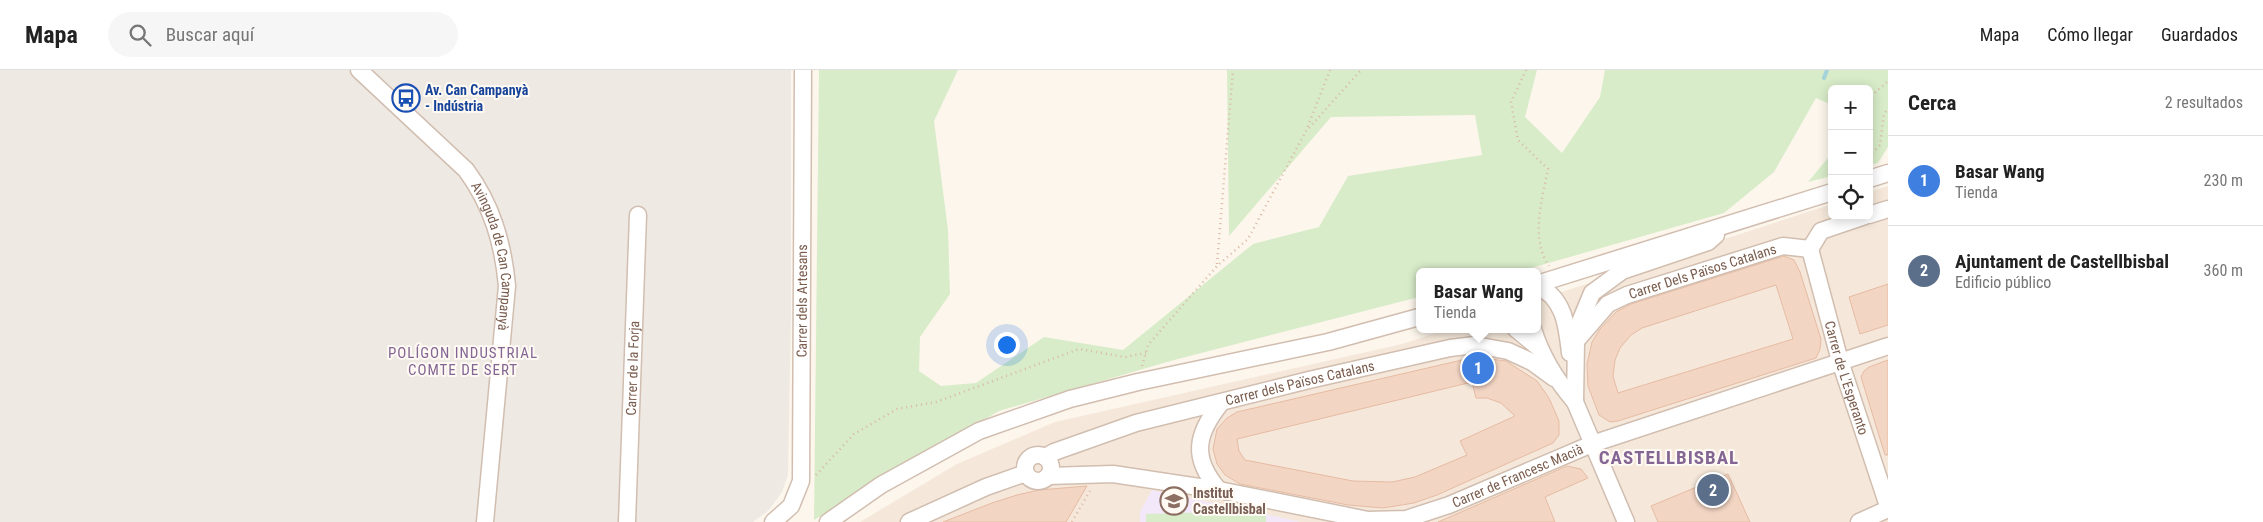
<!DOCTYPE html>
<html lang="es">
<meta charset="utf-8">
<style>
body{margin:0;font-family:"Roboto Condensed",sans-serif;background:#f6f6f6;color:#222}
.controls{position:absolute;right:15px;top:15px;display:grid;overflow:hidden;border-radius:8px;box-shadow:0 2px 12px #0003}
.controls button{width:45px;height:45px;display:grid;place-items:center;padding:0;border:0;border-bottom:1px solid #e0e0e0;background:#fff;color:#222;font:25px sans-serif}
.you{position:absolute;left:1006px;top:274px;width:18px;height:18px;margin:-12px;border:4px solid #fff;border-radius:50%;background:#1a73e8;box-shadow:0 0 0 8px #1a73e833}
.badge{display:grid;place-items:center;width:32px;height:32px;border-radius:50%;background:#e76f51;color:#fff;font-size:16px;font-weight:700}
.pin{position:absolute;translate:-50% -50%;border:2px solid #fff;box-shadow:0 1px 5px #0006}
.popup{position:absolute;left:1416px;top:198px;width:125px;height:65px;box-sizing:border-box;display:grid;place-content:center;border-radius:8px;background:#fff;filter:drop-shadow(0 1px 4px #0005);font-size:16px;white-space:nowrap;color:#767676}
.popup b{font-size:19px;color:#222}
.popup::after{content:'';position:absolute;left:50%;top:100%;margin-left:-10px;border:10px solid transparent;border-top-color:#fff}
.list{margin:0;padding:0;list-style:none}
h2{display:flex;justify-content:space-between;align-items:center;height:65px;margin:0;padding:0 20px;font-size:21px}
h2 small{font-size:16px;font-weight:400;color:#767676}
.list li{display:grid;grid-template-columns:32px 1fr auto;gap:15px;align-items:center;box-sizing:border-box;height:90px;padding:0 20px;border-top:1px solid #e0e0e0}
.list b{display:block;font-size:19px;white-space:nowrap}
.list p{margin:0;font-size:16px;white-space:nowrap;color:#767676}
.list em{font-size:16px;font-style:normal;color:#767676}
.icon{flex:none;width:28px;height:28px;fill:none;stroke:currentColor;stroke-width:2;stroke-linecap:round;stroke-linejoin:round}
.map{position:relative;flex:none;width:1888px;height:452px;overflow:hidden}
header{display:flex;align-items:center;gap:30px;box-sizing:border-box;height:70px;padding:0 25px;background:#fff;border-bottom:1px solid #e0e0e0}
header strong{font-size:24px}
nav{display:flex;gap:28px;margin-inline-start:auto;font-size:18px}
.search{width:350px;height:45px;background:#f6f6f6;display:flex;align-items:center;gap:12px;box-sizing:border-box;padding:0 18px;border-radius:28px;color:#767676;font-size:19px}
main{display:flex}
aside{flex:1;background:#fff}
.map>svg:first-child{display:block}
</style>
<header>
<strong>Mapa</strong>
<div class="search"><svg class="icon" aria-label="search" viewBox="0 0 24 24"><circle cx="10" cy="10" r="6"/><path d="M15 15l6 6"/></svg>Buscar aquí</div>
<nav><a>Mapa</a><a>Cómo llegar</a><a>Guardados</a></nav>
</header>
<main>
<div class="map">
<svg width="1888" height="452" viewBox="0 0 1888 452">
<rect width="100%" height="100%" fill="#fdf6ec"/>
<!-- residential -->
<path fill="#f5e8da" d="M 1888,116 L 1888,452 L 860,452 L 957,394 L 1055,352 L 1402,274 L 1448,259 L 1537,259 L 1537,230 L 1832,134 L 1832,146 L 1869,146 L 1869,122 Z"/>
<!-- industrial -->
<path fill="#efe9e4" d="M 0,0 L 791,0 L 791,244 L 788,405 L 782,422 L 769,440 L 753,452 L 0,452 Z"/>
<!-- education -->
<path fill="#f3e8fa" d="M 1152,420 L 1301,452 L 1140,452 L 1140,442 Z"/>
<!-- green -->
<path fill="#d8ecc9" d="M 819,0 L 958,0 L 934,51 L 948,160 L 950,224 L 920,267 L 919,301 L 941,316 L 976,313 L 1044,267 L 1123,280 L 1253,174 L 1319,157 L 1348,106 L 1482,85 L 1475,45 L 1331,47 L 1229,166 L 1227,0 L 1537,0 L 1525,47 L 1562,83 L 1600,27 L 1605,0 L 1888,0 L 1888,77 L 1878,93 L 1869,95 L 1869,19 L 1832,19 L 1832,35 L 1816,28 L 1774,102 L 1724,143 L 1517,202 L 1419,202 L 1419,227 L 1174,290 L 999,341 L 814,450 Z
M 1832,83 L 1832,106 L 1808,112 Z
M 1252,441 L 1266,444 L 1266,452 L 1146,452 L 1146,444 Z"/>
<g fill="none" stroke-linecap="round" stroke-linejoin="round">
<!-- stream -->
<path stroke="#a5d3da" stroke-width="4" d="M 1824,8 L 1827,0"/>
</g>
<!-- building -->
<path fill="#f3d5c3" stroke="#e6bba3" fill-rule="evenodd" d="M 1784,186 L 1794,190 L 1800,202 L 1821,269 L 1820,279 L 1816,288 L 1618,351 L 1610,352 L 1599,345 L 1588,316 L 1587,294 L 1592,272 L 1600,259 L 1616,242 L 1631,234 ZM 1776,215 L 1793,269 L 1618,323 L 1613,306 L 1615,290 L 1620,278 L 1631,265 L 1642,258 Z
M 1888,214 L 1888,255 L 1860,264 L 1849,227 Z
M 1475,287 L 1506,291 L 1537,311 L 1549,328 L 1559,351 L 1559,365 L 1553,373 L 1437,425 L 1414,433 L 1383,438 L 1348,435 L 1240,414 L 1225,405 L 1217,394 L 1213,379 L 1217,359 L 1227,348 L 1237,342 ZM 1472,312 L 1476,328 L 1487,328 L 1501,333 L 1515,346 L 1460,371 L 1467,385 L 1415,407 L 1392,412 L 1353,411 L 1245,390 L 1239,381 L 1237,369 Z
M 1888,290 L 1888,385 L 1885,385 L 1861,307 L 1864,301 L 1869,297 Z
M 1567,396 L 1581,399 L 1588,408 L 1545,427 L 1555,452 L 1438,452 Z
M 1728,404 L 1750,452 L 1658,452 L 1651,436 Z
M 1087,416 L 1066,452 L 943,452 L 992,433 L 1017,425 L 1039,420 Z"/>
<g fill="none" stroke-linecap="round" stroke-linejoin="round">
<!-- minor casing -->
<g stroke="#d1beb0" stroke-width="19">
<g id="minor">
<path id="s1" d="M 359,0 L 466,100 C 492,135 503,173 507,216 L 485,452"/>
<path d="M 1869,109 L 1888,103"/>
<path d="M 1869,145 L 1888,139"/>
<path id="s2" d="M 1810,179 L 1840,291 L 1888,436"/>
<path d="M 1810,179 L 1821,161 L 1865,146"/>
<path d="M 1537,214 L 1832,122"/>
<path d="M 1537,216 C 1564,227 1567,256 1570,283"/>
<path d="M 1516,259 L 1539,278"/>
<path d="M 1533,259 C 1542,288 1556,310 1575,332"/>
<path id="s3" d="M 1576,271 L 1608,234 L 1627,225 L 1783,176 L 1810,179"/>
<path d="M 1574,322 L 1575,332 L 1626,452"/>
<path d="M 1575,332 L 1576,271 L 1580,252 L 1592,223 L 1622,201 L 1708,172 L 1716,165"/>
<circle cx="1038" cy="398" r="13"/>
<path id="s4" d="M 1045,387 L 1054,382 L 1136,353 L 1309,310 L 1450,278 L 1475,275 L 1508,281 L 1532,292 L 1554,308"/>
<path id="s5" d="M 1048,406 L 1113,404 L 1219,420 L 1368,450 L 1406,449 L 1449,435 L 1592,374 L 1888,276"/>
<path d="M 1219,420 C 1191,388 1196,364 1221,333"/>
<path id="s6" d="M 627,452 L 638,145"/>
<path id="s7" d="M 773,452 L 791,436 L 801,411 L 803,0"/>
<path d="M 828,452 L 881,415 L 979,361 L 1070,329 L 1138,312 L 1328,272 L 1419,247"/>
<path d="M 909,452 L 986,417 L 1026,403"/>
<path d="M 1859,452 L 1888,439"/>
</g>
</g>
<!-- path -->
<path stroke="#d9b8a5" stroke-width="2.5" stroke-dasharray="1 4" stroke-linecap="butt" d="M 1526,0 L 1511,32 L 1518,70 L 1548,99 C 1542,130 1530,169 1549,196
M 1871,26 L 1888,11
M 1309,58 L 1361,0
M 1869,87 L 1880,75 L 1884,44 L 1888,38
M 1217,194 L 1233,0
M 1142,296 L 1148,275 L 1217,196 L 1248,169 L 1306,61 L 1330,0
M 816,405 L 854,364 L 897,339 L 936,332 L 1079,279 L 1125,287 L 1146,283
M 1072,452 L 1091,419"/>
<!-- minor -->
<use href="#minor" stroke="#fff" stroke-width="16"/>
</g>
<!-- icons -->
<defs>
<g id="bus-ring" transform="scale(1.4375)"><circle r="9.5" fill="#fffaf3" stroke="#1a4fb4" stroke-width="1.5"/><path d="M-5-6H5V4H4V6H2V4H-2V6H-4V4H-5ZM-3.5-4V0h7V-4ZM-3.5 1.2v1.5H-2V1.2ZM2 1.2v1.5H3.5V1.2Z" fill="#1a4fb4"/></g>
<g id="school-ring" transform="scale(1.4375)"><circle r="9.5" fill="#fffaf3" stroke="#8d6e63" stroke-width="1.5"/><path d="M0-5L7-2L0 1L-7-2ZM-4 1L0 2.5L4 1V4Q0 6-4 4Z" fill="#8d6e63"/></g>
</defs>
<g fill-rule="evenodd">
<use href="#bus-ring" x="406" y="28"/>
<use href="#school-ring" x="1174" y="431"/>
</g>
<g text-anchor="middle" stroke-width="4" stroke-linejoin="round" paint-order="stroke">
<!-- transit labels -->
<g font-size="14" font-weight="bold" fill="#164399" stroke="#fffaf3" text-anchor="start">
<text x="425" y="25">Av. Can Campanyà<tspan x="425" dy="16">- Indústria</tspan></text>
</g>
<!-- street labels -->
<g font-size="14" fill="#7a5c4d" stroke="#fffaf3">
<text dy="5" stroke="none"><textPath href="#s1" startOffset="239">Avinguda de Can Campanyà</textPath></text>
<text dy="5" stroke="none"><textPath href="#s3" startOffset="149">Carrer Dels Països Catalans</textPath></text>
<text dy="5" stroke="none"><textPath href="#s7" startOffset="231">Carrer dels Artesans</textPath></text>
<text dy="5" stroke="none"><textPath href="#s6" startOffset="154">Carrer de la Forja</textPath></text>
<text dy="5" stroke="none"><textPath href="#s2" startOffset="134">Carrer de L'Esperanto</textPath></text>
<text dy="5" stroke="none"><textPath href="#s4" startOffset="266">Carrer dels Països Catalans</textPath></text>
<text dy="5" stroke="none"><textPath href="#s5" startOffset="482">Carrer de Francesc Macià</textPath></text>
</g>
<!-- education labels -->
<g font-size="14" font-weight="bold" fill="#785e54" stroke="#fffaf3" text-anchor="start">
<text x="1193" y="428">Institut<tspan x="1193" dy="16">Castellbisbal</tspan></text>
</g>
<!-- neighbourhood labels -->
<g font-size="15" letter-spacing="1" fill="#846695" stroke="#fffaf3">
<text x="463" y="288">POLÍGON INDUSTRIAL<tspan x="463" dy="17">COMTE DE SERT</tspan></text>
</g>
<!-- district labels -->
<g font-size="19" font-weight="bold" letter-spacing="1" fill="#846695" stroke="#fffaf3">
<text x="1669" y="394">CASTELLBISBAL</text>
</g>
</g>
</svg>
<div class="controls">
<button>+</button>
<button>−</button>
<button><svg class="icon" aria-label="locate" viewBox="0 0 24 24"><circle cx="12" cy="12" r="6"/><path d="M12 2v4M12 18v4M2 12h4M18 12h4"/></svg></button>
</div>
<div class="you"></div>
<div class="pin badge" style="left:1478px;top:298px;background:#3f7fe0">1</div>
<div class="popup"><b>Basar Wang</b>Tienda</div>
<div class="pin badge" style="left:1713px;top:420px;background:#5c6f8a">2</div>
</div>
<aside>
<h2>Cerca<small>2 resultados</small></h2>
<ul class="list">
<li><span class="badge" style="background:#3f7fe0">1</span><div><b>Basar Wang</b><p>Tienda</p></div><em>230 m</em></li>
<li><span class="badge" style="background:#5c6f8a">2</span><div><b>Ajuntament de Castellbisbal</b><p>Edificio público</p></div><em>360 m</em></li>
</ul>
</aside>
</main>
